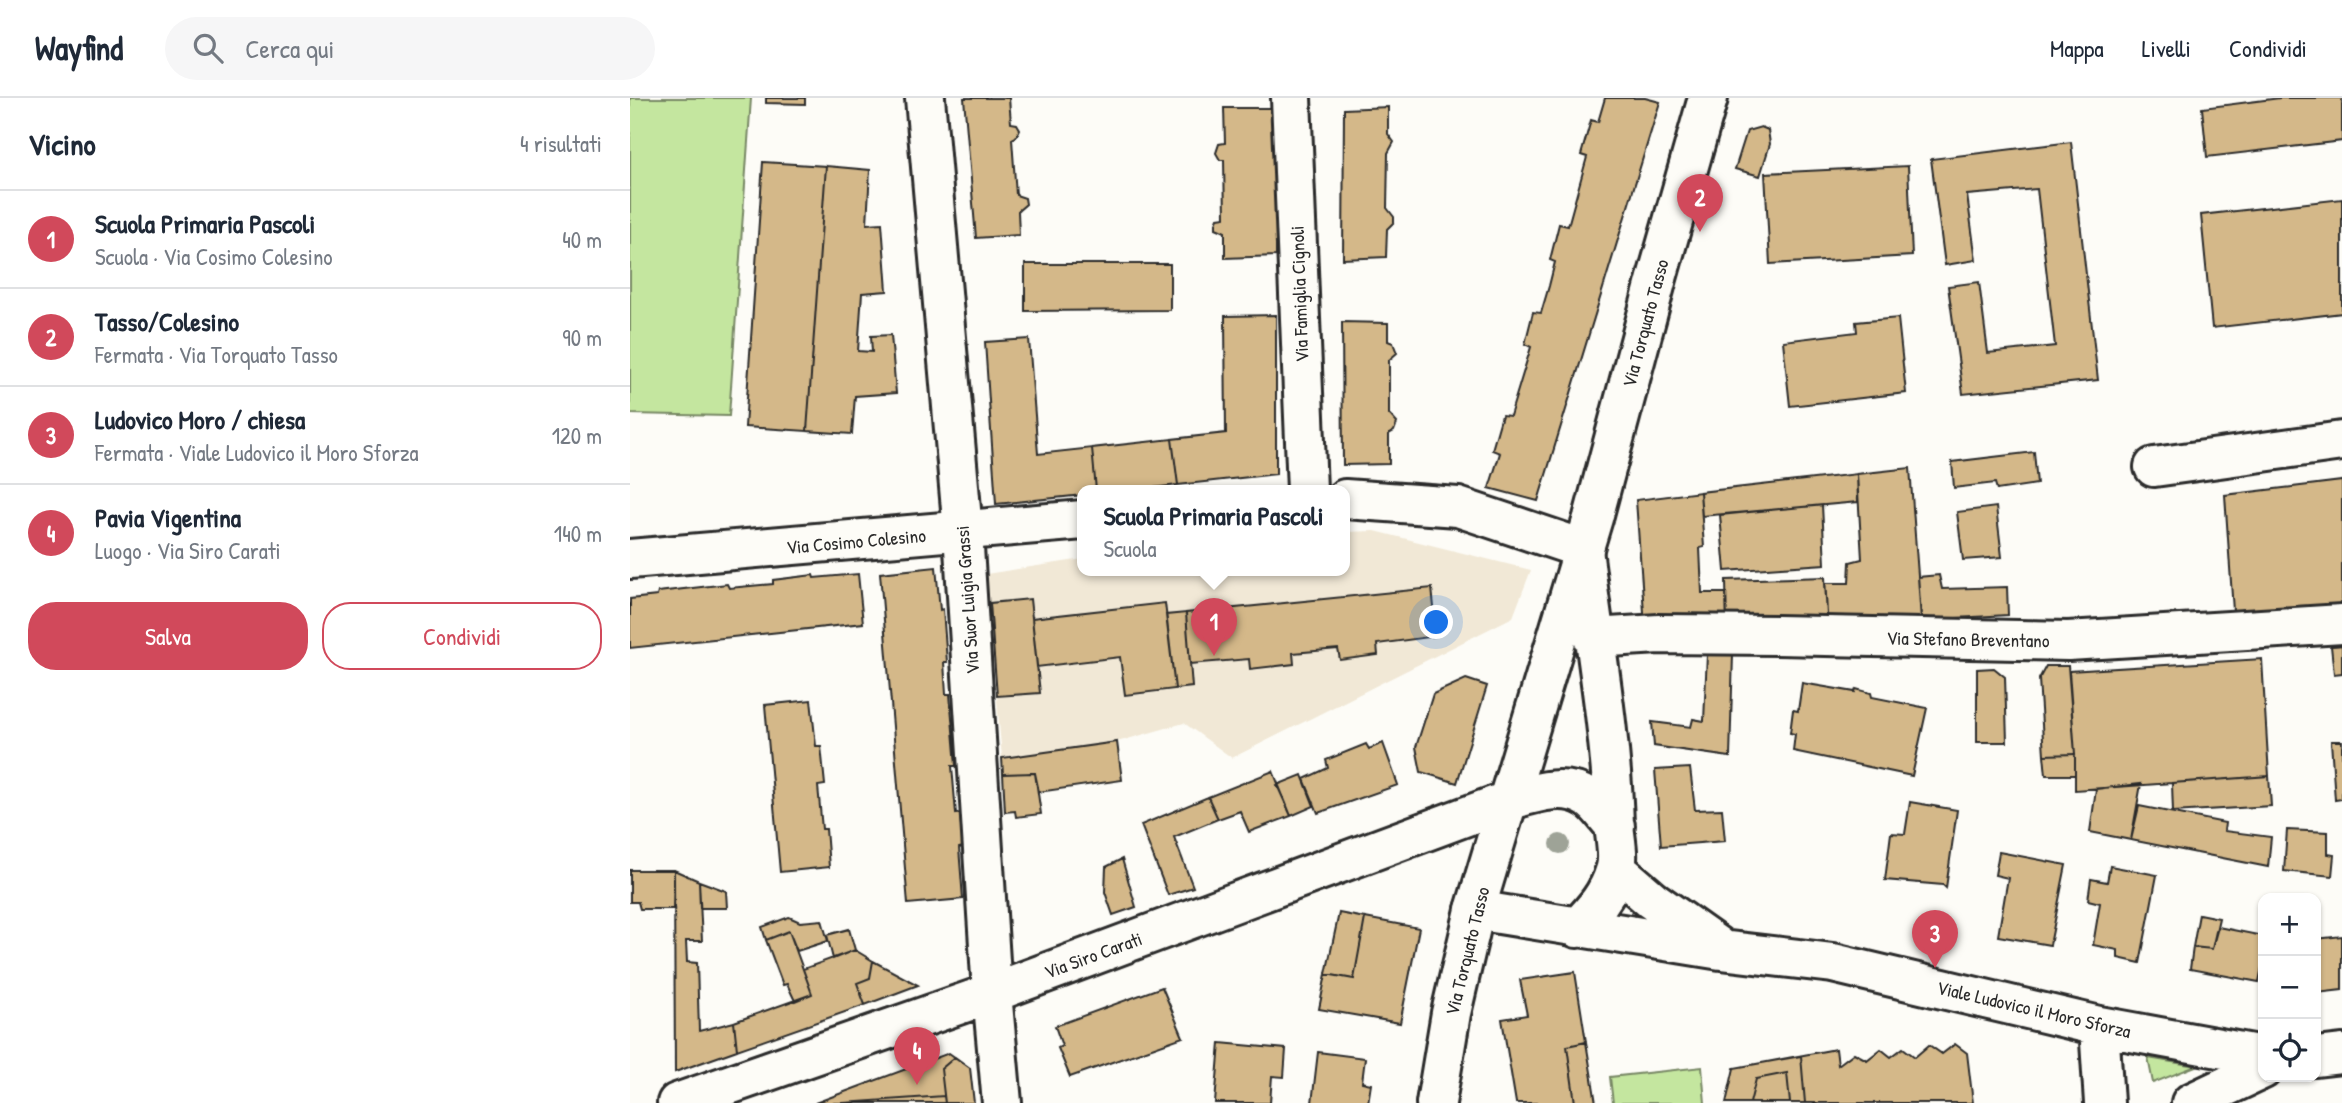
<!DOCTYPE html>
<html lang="it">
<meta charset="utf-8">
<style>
body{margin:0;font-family:"Patrick Hand",sans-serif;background:#f6f6f7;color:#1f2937}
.controls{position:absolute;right:21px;bottom:21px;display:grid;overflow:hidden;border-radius:14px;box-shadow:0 2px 5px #0004}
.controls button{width:63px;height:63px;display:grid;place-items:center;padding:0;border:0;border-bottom:2px solid #e0e1e3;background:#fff;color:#1f2937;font:35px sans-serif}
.you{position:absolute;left:807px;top:525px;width:24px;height:24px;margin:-18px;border:5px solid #fff;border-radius:50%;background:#1a73e8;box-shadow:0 0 0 10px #1a73e833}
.badge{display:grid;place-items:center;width:46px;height:46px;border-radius:50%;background:#d1495b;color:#fff;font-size:23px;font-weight:700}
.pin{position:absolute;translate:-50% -58px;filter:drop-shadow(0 2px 4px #0008)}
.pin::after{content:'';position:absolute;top:37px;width:24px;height:21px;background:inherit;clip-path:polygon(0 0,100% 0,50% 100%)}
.popup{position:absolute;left:447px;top:387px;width:273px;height:91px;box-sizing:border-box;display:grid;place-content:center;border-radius:14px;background:#fff;filter:drop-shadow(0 2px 5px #0005);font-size:23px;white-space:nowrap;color:#747a83}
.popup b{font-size:26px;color:#1f2937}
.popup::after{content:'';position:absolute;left:50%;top:100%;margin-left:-14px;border:14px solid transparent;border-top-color:#fff}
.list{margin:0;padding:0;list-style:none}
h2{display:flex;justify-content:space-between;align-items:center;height:91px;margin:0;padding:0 28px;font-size:30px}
h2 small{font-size:23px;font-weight:400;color:#747a83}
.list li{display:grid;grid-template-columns:46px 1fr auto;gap:21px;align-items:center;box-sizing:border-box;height:98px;padding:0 28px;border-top:2px solid #e0e1e3}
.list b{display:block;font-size:26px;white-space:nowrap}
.list p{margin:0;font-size:23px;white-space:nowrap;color:#747a83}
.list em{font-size:23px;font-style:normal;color:#747a83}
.actions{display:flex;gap:14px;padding:21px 28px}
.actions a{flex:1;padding:16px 0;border:2px solid #d1495b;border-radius:28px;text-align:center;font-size:24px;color:#d1495b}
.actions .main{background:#d1495b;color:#fff}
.icon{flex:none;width:38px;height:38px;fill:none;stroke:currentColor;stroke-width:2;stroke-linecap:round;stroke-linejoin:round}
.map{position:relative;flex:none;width:1712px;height:1005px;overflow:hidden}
header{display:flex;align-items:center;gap:42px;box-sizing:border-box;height:98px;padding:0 35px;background:#fff;border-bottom:2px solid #e0e1e3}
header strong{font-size:33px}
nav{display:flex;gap:38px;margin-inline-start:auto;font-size:24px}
.search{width:490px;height:63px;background:#f6f6f7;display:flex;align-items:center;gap:18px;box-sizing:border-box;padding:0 24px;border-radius:38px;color:#747a83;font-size:26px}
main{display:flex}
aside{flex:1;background:#fff}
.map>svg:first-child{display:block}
</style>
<header>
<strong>Wayfind</strong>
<div class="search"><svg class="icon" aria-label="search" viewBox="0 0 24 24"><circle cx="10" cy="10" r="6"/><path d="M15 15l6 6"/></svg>Cerca qui</div>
<nav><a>Mappa</a><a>Livelli</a><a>Condividi</a></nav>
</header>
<main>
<aside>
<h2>Vicino<small>4 risultati</small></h2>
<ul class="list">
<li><span class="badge">1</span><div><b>Scuola Primaria Pascoli</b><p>Scuola · Via Cosimo Colesino</p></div><em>40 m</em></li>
<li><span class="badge">2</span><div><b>Tasso/Colesino</b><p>Fermata · Via Torquato Tasso</p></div><em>90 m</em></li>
<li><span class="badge">3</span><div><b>Ludovico Moro / chiesa</b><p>Fermata · Viale Ludovico il Moro Sforza</p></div><em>120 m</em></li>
<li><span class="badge">4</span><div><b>Pavia Vigentina</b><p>Luogo · Via Siro Carati</p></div><em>140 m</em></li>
</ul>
<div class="actions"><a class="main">Salva</a><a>Condividi</a></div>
</aside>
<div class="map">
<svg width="1712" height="1005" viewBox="0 0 1712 1005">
<rect width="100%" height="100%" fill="#fdfcf7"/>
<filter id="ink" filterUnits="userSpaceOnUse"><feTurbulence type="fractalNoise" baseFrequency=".0143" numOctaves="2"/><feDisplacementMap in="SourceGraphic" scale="14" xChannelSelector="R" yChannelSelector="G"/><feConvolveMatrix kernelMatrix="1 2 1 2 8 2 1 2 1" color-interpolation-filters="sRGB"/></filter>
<g filter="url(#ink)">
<!-- built -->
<path fill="#f1e8d6" d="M 745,433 L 901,472 L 883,519 L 602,660 L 554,625 L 487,644 L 372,660 L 356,476 L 453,461 L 453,472 L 715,472 L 715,434 Z"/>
<!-- green -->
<path fill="#c4e69f" stroke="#788865" stroke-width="2" d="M 0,0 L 121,0 L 99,318 L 0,316 Z
M 1518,960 L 1566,968 L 1523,985 Z
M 1072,969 L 1075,1005 L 983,1005 L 980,979 Z"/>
<!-- building -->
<path fill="#d4b889" stroke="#2b2b2b" stroke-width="2" d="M 136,0 L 175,0 L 175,6 L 136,5 Z
M 334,0 L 379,0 L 381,25 L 387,26 L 390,31 L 386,39 L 382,41 L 386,97 L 395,100 L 396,106 L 388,113 L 389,137 L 346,140 Z
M 975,0 L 1015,0 L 1030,4 L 908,403 L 859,390 L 870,355 L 862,352 L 872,317 L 880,318 L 901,249 L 895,246 L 903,214 L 911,215 L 919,188 L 925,164 L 920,162 L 929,126 L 938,128 L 957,59 L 951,57 L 961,22 L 968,24 Z
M 1650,0 L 1712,0 L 1712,43 L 1577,59 L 1572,10 Z
M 758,9 L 758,36 L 764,44 L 758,55 L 757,110 L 764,119 L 764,124 L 757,131 L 756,159 L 713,161 L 714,11 Z
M 594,10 L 646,10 L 646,158 L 595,160 L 595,134 L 586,130 L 586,125 L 588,120 L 595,119 L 594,62 L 590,62 L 586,55 L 589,46 L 595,45 Z
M 1131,29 L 1138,32 L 1140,46 L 1130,78 L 1105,71 L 1117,33 Z
M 1441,44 L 1468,282 L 1333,296 L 1318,188 L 1349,184 L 1358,255 L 1425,248 L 1407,91 L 1337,97 L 1346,162 L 1315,167 L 1301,61 Z
M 133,64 L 196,68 L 177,333 L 115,329 Z
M 196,68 L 240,72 L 237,126 L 252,125 L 257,193 L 232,195 L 228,253 L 242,254 L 241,238 L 261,237 L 266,295 L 225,298 L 222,336 L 177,333 Z
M 1278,68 L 1282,158 L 1140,166 L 1135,75 Z
M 1712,101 L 1712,215 L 1582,230 L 1571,117 Z
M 395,166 L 540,166 L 540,212 L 395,213 Z
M 646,217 L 646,376 L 548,387 L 542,341 L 596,335 L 595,218 Z
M 1268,220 L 1276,295 L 1160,308 L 1153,243 L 1227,234 L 1226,224 Z
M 712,224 L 758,225 L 758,243 L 763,245 L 767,255 L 759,262 L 759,316 L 767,325 L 764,333 L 759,336 L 759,366 L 713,367 Z
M 399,241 L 408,356 L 462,350 L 466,392 L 453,392 L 453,397 L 366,406 L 355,244 Z
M 542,341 L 548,387 L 505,392 L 466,392 L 462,350 Z
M 1404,354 L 1407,386 L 1367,392 L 1365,385 L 1324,390 L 1322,364 Z
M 1280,370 L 1292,531 L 1198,533 L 1195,485 L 1219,485 L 1220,464 L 1232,461 L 1227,376 Z
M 1227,376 L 1228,404 L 1072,418 L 1070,394 Z
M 1712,383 L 1712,507 L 1603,513 L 1595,397 Z
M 1070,394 L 1074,449 L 1070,450 L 1072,495 L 1096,495 L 1097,530 L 1015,528 L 1006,402 Z
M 1192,407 L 1195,466 L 1095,473 L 1090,417 Z
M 1366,409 L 1372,459 L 1333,462 L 1327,414 Z
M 306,469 L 310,512 L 313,511 L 317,564 L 314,564 L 316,596 L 320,596 L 326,668 L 322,668 L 326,716 L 330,715 L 333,749 L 329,750 L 333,801 L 278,806 L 250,475 Z
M 228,476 L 233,525 L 0,550 L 0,501 L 27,498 L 28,494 L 97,486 L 99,490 L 143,486 L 143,482 L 183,477 L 184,480 Z
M 1309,477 L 1312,491 L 1377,489 L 1378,517 L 1291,522 L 1288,479 Z
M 1195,479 L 1198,533 L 1097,530 L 1096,482 Z
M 802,490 L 807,538 L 747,546 L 748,557 L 710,562 L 708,551 L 663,555 L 664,566 L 620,571 L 619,561 L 560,566 L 556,515 Z
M 400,501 L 410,595 L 367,598 L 360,505 Z
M 535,505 L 545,591 L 495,597 L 490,559 L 407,569 L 402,520 Z
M 556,515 L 562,589 L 545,591 L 536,517 Z
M 1712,547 L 1712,575 L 1704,576 L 1701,548 Z
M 1077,556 L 1103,556 L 1100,659 L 1024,648 L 1022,624 L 1061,629 L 1063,621 L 1074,623 Z
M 1632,561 L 1639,678 L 1445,692 L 1445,656 L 1439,573 Z
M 1416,568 L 1438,568 L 1445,656 L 1414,657 L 1409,581 Z
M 1364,570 L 1375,579 L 1377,644 L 1347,644 L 1347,571 Z
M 836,581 L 857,588 L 827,685 L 791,674 L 786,649 L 803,596 Z
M 1172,585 L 1225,594 L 1226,591 L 1241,595 L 1242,599 L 1297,610 L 1282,678 L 1163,653 L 1165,636 L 1160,635 L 1163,612 L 1168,613 Z
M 181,602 L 186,648 L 191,648 L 195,687 L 188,688 L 192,731 L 196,731 L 199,769 L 150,774 L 135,607 Z
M 1701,643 L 1712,643 L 1712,701 L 1705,702 Z
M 487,644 L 492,682 L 409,694 L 405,675 L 373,676 L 372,660 Z
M 753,645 L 768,687 L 688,715 L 674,681 L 698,670 L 696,662 L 736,646 L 739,651 Z
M 1445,656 L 1445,677 L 1416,677 L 1414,657 Z
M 1060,670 L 1065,712 L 1092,711 L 1095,743 L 1031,748 L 1025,672 Z
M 643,673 L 661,718 L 619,734 L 610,713 L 588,721 L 578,699 Z
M 405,675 L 411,716 L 386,719 L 385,713 L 375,714 L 373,676 Z
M 672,677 L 684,708 L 661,718 L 647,687 Z
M 1639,678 L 1641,708 L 1543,714 L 1542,685 Z
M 1511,686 L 1501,742 L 1460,734 L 1466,691 Z
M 578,699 L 588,721 L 544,739 L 563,789 L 538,797 L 511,727 Z
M 1280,704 L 1327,712 L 1316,790 L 1313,787 L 1255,782 L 1261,735 L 1275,736 Z
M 1509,708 L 1595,725 L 1594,733 L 1641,739 L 1638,769 L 1501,742 Z
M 1657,732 L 1698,734 L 1698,756 L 1704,757 L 1702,778 L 1654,773 Z
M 1369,754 L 1436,767 L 1420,847 L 1368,838 L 1378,780 L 1365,777 Z
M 492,761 L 506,809 L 483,817 L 475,794 L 476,769 Z
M 1480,768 L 1527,777 L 1510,865 L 1488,860 L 1488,852 L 1463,847 L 1470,805 L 1458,802 L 1461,781 L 1477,784 Z
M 0,772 L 44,772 L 43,811 L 10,811 L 8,804 L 0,804 Z
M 44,772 L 69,783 L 72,843 L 56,843 L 57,864 L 67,865 L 69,933 L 104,924 L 107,952 L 45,974 Z
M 69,783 L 96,793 L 97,810 L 70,810 Z
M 709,815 L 735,820 L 724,881 L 696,876 Z
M 1569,816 L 1589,820 L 1582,851 L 1563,849 Z
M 159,819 L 170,824 L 192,822 L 198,843 L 167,853 L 159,833 L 136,842 L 132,829 Z
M 735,820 L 789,830 L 770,925 L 689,911 L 696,876 L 724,881 Z
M 1588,829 L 1633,838 L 1633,864 L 1629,884 L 1560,871 L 1563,849 L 1582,851 Z
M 219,831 L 225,852 L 203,861 L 197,837 Z
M 159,833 L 182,896 L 165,903 L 157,886 L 153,887 L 136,842 Z
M 1712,838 L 1712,892 L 1687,895 L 1686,841 Z
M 225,852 L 243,863 L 240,880 L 227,885 L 235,907 L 107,952 L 104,924 L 182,896 L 173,871 Z
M 243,863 L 288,887 L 235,907 L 227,885 L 240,880 Z
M 945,874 L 956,944 L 937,948 L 945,1005 L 886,1005 L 872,921 L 897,917 L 890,882 Z
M 532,889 L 553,939 L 440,979 L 428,950 L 432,948 L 425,928 Z
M 956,944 L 966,1005 L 945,1005 L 937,948 Z
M 590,945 L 656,951 L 654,979 L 642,978 L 640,1005 L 585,1005 Z
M 1325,946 L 1337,955 L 1343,1005 L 1096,1005 L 1104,970 L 1206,951 L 1208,967 L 1224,955 L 1237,962 L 1251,951 L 1261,959 L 1273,950 L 1285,959 L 1299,947 L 1312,956 Z
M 688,954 L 735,960 L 732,984 L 741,986 L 738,1005 L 682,1005 Z
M 319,955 L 340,970 L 344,1005 L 185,1005 Z
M 1171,958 L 1175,1005 L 1160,1005 L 1157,975 L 1126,981 L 1120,1005 L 1096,1005 L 1104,970 Z
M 325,959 L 340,970 L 344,1005 L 315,1005 L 311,971 Z
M 314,998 L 315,1005 L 213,1005 Z"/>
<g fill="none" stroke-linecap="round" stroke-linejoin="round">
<!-- minor casing -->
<g stroke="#2b2b2b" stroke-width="44">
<path id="minor" d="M 295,0 L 333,434 L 362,895 L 372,1005
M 661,0 L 677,392
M 1524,369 L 1712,343
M 715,401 L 828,409 L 953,451 C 964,543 981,633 984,726 C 985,740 990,760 985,773 C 978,797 964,812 947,830
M 0,461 L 453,422
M 963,540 L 1029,536 L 1147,537 L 1438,543 L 1712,526
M 986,771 L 1022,802 L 1087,848
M 845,812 L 1091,852 L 1203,865 L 1469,928 L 1633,958
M 1469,928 L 1474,1005
M 1686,959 L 1712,956
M 47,1005 L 362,895 L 877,703 C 902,696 934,684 958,700 C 968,706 976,719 985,728
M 1561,1005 L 1633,971"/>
</g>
<!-- tertiary casing -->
<g stroke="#2b2b2b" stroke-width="44">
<path id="tertiary" d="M 806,1005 L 821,915 L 845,812 L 963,420 L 1027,180 L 1078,0"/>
</g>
<!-- minor -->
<use href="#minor" stroke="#fdfcf7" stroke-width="38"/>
<!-- tertiary -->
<use href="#tertiary" stroke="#fdfcf7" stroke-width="38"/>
</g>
<!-- trees -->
<circle fill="#9ea397" cx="930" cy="746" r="10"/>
</g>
<g text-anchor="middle" stroke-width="7" stroke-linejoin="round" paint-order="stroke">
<!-- street labels -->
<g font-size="19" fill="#2b2b2b" stroke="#fdfcf7">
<text transform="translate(669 196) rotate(-92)" y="7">Via Famiglia Cignoli</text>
<text transform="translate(1015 225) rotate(-75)" y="7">Via Torquato Tasso</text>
<text transform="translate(226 443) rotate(-5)" y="7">Via Cosimo Colesino</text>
<text transform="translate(337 502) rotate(-94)" y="7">Via Suor Luigia Grassi</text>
<text transform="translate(1338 541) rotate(1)" y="7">Via Stefano Breventano</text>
<text transform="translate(837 853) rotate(-76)" y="7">Via Torquato Tasso</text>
<text transform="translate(463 857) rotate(-20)" y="7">Via Siro Carati</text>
<text transform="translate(1404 911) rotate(13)" y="7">Viale Ludovico il Moro Sforza</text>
</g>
</g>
</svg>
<div class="controls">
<button>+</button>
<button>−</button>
<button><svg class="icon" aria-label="locate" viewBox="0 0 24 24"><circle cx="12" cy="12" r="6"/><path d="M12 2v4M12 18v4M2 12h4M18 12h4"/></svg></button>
</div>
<div class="you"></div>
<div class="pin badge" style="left:584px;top:558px">1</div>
<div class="popup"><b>Scuola Primaria Pascoli</b>Scuola</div>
<div class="pin badge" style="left:1070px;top:134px">2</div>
<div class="pin badge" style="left:1305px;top:870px">3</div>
<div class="pin badge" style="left:287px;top:987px">4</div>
</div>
</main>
